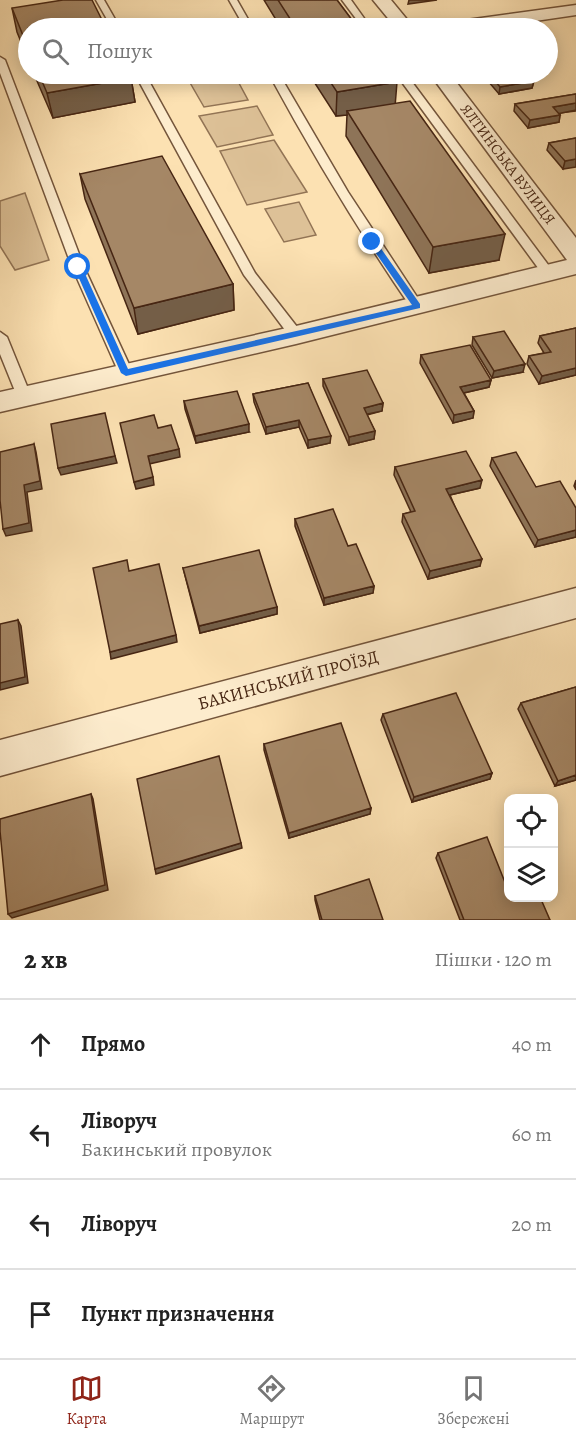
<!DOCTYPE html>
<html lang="uk">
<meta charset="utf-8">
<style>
body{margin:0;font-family:Alegreya,serif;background:#f6f6f6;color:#222}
.controls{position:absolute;right:18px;bottom:18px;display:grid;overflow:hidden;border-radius:12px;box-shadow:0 3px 15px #0003}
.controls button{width:54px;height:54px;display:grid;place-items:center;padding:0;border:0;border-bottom:2px solid #e0e0e0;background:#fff;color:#222;font:30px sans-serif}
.stop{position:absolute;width:18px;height:18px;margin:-14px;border:4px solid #1a73e8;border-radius:50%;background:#fff}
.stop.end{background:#1a73e8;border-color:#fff;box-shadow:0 2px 6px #0008}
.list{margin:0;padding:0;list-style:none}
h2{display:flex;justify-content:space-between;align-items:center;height:78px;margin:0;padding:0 24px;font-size:26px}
h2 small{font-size:20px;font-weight:400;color:#767676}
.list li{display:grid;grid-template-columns:39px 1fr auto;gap:18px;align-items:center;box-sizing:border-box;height:90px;padding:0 24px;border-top:2px solid #e0e0e0}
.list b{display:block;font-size:22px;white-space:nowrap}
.list p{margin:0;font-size:20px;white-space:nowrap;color:#767676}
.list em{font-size:20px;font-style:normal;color:#767676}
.icon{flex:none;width:33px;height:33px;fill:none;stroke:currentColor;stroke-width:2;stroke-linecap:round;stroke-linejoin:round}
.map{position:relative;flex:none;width:576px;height:920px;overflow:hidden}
.search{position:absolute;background:#fff;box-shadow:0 3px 15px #0003;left:18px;right:18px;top:18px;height:66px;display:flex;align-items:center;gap:15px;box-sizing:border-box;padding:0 21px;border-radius:33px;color:#767676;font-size:22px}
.sheet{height:438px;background:#fff}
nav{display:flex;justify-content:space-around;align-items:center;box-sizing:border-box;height:84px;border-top:2px solid #e0e0e0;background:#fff;font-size:16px;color:#767676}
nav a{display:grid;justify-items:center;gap:3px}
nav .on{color:#8f2418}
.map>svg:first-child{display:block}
</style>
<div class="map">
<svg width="576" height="920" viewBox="0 0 576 920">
<rect width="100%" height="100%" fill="#fce1b2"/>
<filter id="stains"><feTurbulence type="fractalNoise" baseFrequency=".00333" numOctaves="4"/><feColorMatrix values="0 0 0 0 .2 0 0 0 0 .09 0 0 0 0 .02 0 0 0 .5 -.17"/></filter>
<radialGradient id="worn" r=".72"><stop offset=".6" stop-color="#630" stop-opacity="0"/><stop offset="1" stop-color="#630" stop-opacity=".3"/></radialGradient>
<!-- green -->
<path fill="#ddc197" stroke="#927455" stroke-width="1.5" d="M 185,74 L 234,74 L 248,100 L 204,107 Z
M 257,106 L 273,135 L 217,147 L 199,116 Z
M 274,140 L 307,192 L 247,205 L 220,151 Z
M 25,193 L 49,260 L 15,270 L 0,246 L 0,201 Z
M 299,202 L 316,235 L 284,242 L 265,209 Z"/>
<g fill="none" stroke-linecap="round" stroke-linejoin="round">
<!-- service casing -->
<g stroke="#74553b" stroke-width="3">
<path id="service" d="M 96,0 L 104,0 L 120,28 L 112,28 Z
M 229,0 L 237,0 L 253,28 L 245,28 Z
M 342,0 L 351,0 L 371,28 L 363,28 Z
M 0,57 L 5,60 L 84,267 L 133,373 L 131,376 L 121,376 L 119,373 L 72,267 L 0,73 Z
M 135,74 L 145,74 L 255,273 L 301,332 L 303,335 L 301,338 L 291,338 L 244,275 Z
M 269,74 L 279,74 L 348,192 L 423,306 L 422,309 L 412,309 C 360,233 313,155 269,74 Z
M 396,74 L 406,74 L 552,270 L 554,273 L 552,276 L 544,276 Z
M 0,332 L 7,337 L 31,396 L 29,400 L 24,401 L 17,396 L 0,354 Z"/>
</g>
<!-- minor casing -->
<g stroke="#74553b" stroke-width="3">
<path id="minor" d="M 373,0 L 391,0 L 414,28 L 396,28 Z
M 576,5 L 576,15 L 487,28 L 443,28 L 445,24 L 452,22 Z
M 430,74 L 450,74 L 576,238 L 576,274 L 296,344 L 0,412 L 0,392 L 296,326 L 567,260 Z
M 576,588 L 576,618 L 0,776 L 0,740 Z"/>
</g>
<!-- service -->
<use href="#service" fill="#fdeccd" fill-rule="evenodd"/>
<!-- minor -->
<use href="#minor" fill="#fdeccd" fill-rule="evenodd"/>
</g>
<!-- wall -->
<path fill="#8e7458" stroke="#472613" stroke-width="1.5" d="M 264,0 L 337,0 L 358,28 L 281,28 Z
M 12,8 L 28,28 L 28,59 L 17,32 Z
M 34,74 L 129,74 L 131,78 L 135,102 L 53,118 Z
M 309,74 L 391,74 L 395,103 L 499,260 L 429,273 L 346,136 L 347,115 L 336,116 Z
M 482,74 L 527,74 L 534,81 L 532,88 L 499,94 Z
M 576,94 L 576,111 L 559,113 L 560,115 L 559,122 L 528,128 L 514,111 L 515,104 Z
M 576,138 L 563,169 L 547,150 L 549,143 Z
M 80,174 L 233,284 L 234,310 L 138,334 L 85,199 Z
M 576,328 L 576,375 L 539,384 L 527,364 L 529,356 L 544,353 L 538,343 L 540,336 Z
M 473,337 L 523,372 L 492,378 L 472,345 Z
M 421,355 L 491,380 L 489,387 L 464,393 L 474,411 L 473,418 L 453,423 L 420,363 Z
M 323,379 L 383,403 L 382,411 L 367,415 L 375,431 L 374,439 L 349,445 L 323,386 Z
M 308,383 L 330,443 L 308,448 L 299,427 L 266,434 L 254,402 L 253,394 Z
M 184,401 L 249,432 L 196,443 L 185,409 Z
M 492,458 L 536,487 L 576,508 L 576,537 L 535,547 L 490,466 Z
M 395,467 L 480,488 L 450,495 L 480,566 L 428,579 L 402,522 L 403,514 L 411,512 L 394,475 Z
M 576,480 L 576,490 L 574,486 Z
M 295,519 L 348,546 L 374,586 L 373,593 L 324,605 L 295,526 Z
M 183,568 L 277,607 L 277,614 L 200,633 Z
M 576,687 L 576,780 L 555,786 L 518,709 L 521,703 Z
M 383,714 L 492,773 L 490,779 L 412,802 L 381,720 Z
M 264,744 L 371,808 L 370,814 L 289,838 L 264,750 Z
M 438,853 L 508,897 L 550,920 L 460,920 L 436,858 Z
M 315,896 L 383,920 L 320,920 L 315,900 Z"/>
<!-- shaded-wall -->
<path fill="#745e47" stroke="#472613" stroke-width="1.5" d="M 409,0 L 437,0 L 408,4 Z
M 131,78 L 135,102 L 53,118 L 47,93 Z
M 534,81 L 532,88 L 499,94 L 500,87 Z
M 397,82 L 395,107 L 347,111 L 347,115 L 336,116 L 337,92 Z
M 576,103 L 576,110 L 552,115 L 553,107 Z
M 560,115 L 559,122 L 528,128 L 530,120 Z
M 576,159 L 576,167 L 563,169 L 565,161 Z
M 505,234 L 499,260 L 429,273 L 433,247 Z
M 233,284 L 234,310 L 138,334 L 134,308 Z
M 525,364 L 523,372 L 492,378 L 494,371 Z
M 576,368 L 576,375 L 539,384 L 542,376 Z
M 491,380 L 489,387 L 459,394 L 460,387 Z
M 383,403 L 382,411 L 363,415 L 364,408 Z
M 474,411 L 473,418 L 453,423 L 454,415 Z
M 299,420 L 299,427 L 266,434 L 266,427 Z
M 249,424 L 249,432 L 196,443 L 195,436 Z
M 375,431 L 374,439 L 349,445 L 349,437 Z
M 331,436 L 330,443 L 308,448 L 308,440 Z
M 34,444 L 36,452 L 42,489 L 27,492 L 32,531 L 6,536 L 3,529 Z
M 179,449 L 180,457 L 149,464 L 148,456 Z
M 115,456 L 117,463 L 61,475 L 58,468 Z
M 153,477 L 154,485 L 136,489 L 134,482 Z
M 482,480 L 480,488 L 445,496 L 446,489 Z
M 576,530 L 576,537 L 535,547 L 538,540 Z
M 482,559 L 480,566 L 428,579 L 430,571 Z
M 374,586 L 373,593 L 324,605 L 324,598 Z
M 277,607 L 277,614 L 200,633 L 199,626 Z
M 18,620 L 21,626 L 28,683 L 0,690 L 0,683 Z
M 176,635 L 177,642 L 111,659 L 110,652 Z
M 492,773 L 490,779 L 412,802 L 414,797 Z
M 576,775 L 576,780 L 555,786 L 558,781 Z
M 91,794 L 93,799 L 108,890 L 12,918 L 8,914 Z
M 371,808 L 370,814 L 289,838 L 289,833 Z
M 241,843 L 242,848 L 156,874 L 155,869 Z"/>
<!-- building -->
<path fill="#a58766" stroke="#472613" stroke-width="1.5" d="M 63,0 L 92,0 L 106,28 L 28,28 L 28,48 L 12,8 Z
M 278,0 L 337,0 L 358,28 L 296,28 Z
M 39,74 L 129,74 L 131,78 L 47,93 Z
M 325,74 L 391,74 L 397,82 L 337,92 Z
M 489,74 L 527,74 L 534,81 L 500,87 Z
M 576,94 L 576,103 L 553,107 L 560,115 L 530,120 L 515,104 Z
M 410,101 L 505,234 L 433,247 L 347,111 Z
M 576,138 L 576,159 L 565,161 L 549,143 Z
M 162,156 L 233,284 L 134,308 L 80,174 Z
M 576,328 L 576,368 L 542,376 L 529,356 L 551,352 L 540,336 Z
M 504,331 L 525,364 L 494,371 L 473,337 Z
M 470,345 L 491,380 L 460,387 L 474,411 L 454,415 L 421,355 Z
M 367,370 L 383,403 L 364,408 L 375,431 L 349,437 L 323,379 Z
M 308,383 L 331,436 L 308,440 L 299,420 L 266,427 L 253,394 Z
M 237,391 L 249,424 L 195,436 L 184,401 Z
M 105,413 L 115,456 L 58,468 L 51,424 Z
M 154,415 L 158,428 L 171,425 L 179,449 L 148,456 L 153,477 L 134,482 L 120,423 Z
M 34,444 L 40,481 L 24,485 L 29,523 L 3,529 L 0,500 L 0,452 Z
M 466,451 L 482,480 L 446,489 L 482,559 L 430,571 L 403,514 L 415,511 L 395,467 Z
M 516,452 L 536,487 L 560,481 L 576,508 L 576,530 L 538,540 L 492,458 Z
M 333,509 L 348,546 L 356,544 L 374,586 L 324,598 L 295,519 Z
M 259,550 L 277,607 L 199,626 L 183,568 Z
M 127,560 L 129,571 L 159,564 L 176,635 L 110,652 L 93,568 Z
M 18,620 L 25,677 L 0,683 L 0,624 Z
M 576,687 L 576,775 L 558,781 L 521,703 Z
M 456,693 L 492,773 L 414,797 L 383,714 Z
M 341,723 L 371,808 L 289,833 L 264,744 Z
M 219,756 L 241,843 L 155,869 L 137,779 Z
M 91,794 L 105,885 L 8,914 L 0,831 L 0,819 Z
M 487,837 L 508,890 L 508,897 L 540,897 L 550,920 L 464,920 L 438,853 Z
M 369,879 L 383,920 L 322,920 L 315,896 Z"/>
<!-- route -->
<path fill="#1a73e8" d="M 369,240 L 375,240 L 420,304 L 420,308 L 126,376 L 121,373 L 74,267 L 78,264 L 82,267 L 128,369 L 412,305 L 368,242 Z"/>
<g text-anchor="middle" stroke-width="4.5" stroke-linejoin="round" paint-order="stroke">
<!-- far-street labels -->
<g font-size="15" fill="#472613" stroke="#fdeccd">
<text transform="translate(508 164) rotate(53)" y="5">ЯЛТИНСЬКА ВУЛИЦЯ</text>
</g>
<!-- street labels -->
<g font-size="18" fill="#472613" stroke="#fdeccd">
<text transform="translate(288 680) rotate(-15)" y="6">БАКИНСЬКИЙ ПРОЇЗД</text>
</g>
</g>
<rect width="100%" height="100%" filter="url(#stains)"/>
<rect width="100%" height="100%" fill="url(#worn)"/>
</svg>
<div class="controls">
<button><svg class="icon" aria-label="locate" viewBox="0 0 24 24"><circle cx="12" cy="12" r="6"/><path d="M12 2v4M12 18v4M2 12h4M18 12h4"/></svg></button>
<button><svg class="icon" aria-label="layers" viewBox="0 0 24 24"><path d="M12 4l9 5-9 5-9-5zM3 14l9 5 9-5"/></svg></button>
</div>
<div class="stop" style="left:78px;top:267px"></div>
<div class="stop end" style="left:372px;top:242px"></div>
<div class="search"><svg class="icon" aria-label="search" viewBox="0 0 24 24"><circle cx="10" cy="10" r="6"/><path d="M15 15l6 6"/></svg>Пошук</div>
</div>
<section class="sheet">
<h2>2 хв<small>Пішки · 120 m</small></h2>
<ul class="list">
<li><svg class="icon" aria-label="ahead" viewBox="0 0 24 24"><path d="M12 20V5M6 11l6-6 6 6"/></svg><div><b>Прямо</b></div><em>40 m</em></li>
<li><svg class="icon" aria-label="left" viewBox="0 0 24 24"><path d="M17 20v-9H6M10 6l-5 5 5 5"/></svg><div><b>Ліворуч</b><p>Бакинський провулок</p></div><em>60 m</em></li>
<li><svg class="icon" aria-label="left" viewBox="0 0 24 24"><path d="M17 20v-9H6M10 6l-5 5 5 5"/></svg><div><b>Ліворуч</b></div><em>20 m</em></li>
<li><svg class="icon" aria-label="arrive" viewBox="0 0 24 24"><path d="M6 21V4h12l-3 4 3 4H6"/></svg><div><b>Пункт призначення</b></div></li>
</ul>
</section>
<nav>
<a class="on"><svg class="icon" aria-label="map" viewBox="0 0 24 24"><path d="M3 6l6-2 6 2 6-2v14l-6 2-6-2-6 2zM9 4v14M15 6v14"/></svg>Карта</a>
<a><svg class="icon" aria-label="directions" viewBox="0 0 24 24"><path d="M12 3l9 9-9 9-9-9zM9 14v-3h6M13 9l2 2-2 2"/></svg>Маршрут</a>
<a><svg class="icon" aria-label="saved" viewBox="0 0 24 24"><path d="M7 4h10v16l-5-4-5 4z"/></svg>Збережені</a>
</nav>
